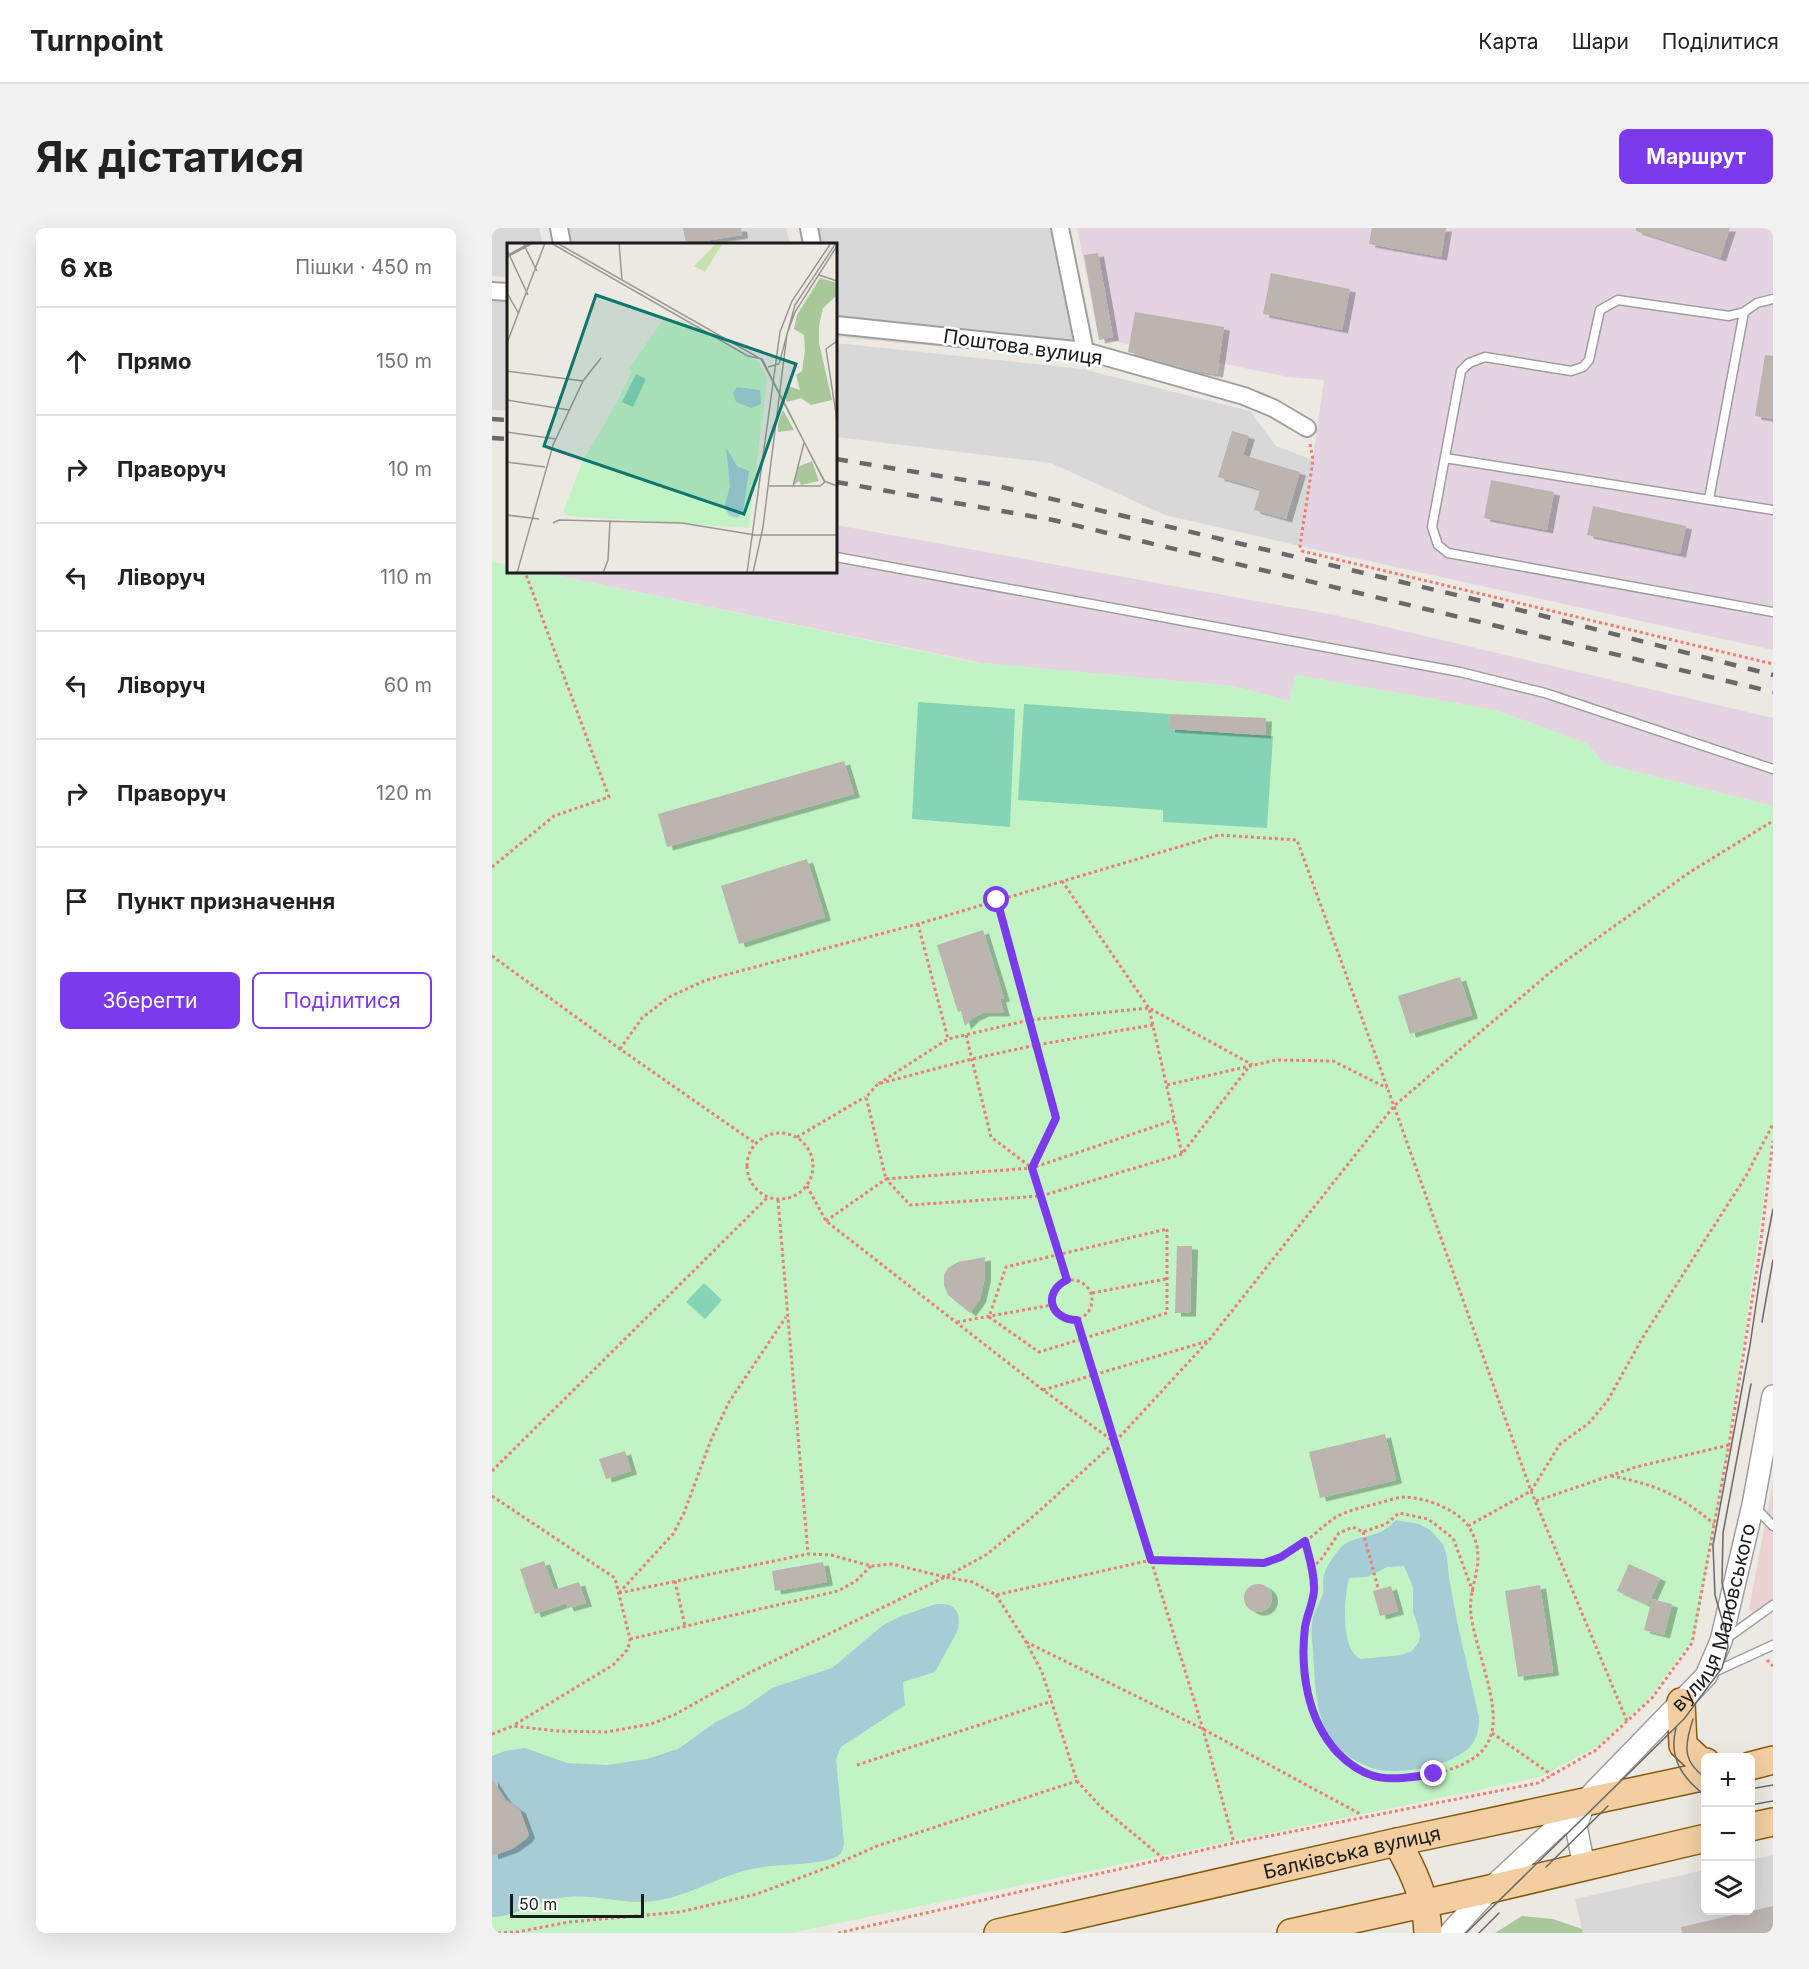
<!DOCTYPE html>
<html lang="uk">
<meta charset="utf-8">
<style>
body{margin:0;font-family:Inter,sans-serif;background:#f2f2f2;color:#222}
.controls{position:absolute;right:18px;bottom:18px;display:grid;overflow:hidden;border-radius:9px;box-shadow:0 6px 24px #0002}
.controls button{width:54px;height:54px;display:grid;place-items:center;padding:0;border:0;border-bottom:2px solid #e0e0e0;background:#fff;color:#222;font:30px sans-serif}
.scale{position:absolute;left:18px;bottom:15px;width:134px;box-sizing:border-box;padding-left:6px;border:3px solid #1b1b1b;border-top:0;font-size:16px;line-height:21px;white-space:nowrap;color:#1b1b1b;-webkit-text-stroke:4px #fff;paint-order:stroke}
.stop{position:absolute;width:18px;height:18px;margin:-14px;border:4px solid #7c3aed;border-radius:50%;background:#fff}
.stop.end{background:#7c3aed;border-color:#fff;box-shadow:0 2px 6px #0008}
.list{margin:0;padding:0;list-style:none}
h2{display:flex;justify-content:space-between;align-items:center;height:78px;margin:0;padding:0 24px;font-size:26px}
h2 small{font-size:20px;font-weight:400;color:#767676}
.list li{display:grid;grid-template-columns:39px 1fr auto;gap:18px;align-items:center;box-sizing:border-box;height:108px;padding:0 24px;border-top:2px solid #e0e0e0}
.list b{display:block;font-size:22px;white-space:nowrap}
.list em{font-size:20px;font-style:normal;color:#767676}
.actions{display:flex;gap:12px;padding:18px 24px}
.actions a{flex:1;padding:14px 0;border:2px solid #7c3aed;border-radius:9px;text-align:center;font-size:21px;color:#7c3aed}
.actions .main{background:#7c3aed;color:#fff}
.icon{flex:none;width:33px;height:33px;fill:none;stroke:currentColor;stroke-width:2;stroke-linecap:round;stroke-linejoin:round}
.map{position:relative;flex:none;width:1281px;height:1705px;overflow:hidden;border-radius:9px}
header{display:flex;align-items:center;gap:36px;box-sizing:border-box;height:84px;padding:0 30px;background:#fff;border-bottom:2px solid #e0e0e0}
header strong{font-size:28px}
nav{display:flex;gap:33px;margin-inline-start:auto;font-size:21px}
.intro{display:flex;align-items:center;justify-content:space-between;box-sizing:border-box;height:144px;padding:0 36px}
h1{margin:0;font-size:42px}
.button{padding:15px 27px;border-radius:9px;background:#7c3aed;color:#fff;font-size:21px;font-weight:700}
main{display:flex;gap:36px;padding:0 36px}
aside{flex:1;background:#fff;border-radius:9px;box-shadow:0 6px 24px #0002}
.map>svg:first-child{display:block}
</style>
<header>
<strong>Turnpoint</strong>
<nav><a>Карта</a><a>Шари</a><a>Поділитися</a></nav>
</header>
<div class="intro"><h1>Як дістатися</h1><a class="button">Маршрут</a></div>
<main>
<aside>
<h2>6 хв<small>Пішки · 450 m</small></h2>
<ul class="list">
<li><svg class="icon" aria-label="ahead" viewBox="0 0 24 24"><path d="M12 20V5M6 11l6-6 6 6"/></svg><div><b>Прямо</b></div><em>150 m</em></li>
<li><svg class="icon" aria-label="right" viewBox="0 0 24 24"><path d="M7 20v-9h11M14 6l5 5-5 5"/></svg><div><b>Праворуч</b></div><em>10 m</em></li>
<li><svg class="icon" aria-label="left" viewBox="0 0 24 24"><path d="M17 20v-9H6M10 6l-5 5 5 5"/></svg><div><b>Ліворуч</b></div><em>110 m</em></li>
<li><svg class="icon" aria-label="left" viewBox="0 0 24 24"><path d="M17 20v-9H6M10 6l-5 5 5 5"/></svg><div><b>Ліворуч</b></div><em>60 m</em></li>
<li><svg class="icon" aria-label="right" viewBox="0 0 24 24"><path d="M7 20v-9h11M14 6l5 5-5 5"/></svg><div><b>Праворуч</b></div><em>120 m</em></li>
<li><svg class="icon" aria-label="arrive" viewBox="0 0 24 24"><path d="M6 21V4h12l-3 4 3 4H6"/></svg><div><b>Пункт призначення</b></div></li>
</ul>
<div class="actions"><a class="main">Зберегти</a><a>Поділитися</a></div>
</aside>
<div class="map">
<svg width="1281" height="1705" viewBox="0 0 1281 1705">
<defs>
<filter id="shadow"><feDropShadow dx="6" dy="3.5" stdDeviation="0" flood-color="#0004"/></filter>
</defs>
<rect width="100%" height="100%" fill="#ece9e2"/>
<!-- residential -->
<path fill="#d9d8d8" d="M 0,0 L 47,0 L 51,16 L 16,16 L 16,49 L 0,48 Z
M 71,0 L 294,0 L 298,16 L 74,16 Z
M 322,0 L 563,0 L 588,131 L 344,109 L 344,16 L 325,16 Z
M 0,70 L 16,72 L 16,183 L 0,182 Z
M 344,115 L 590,141 L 758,183 L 784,218 L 821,232 L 808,318 L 673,287 L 559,235 L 344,209 Z
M 1281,1627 L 1281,1705 L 1091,1705 L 1083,1671 L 1213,1642 L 1214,1682 L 1258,1682 L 1259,1632 Z"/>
<!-- commercial -->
<path fill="#ecd3d2" d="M 1281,1253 L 1281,1384 L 1262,1385 L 1257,1381 Z"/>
<!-- industrial -->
<path fill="#e4d4e2" d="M 585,0 L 1281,0 L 1281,422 L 808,318 L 832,152 L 796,149 L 607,110 Z
M 344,297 L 848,388 L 1281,490 L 1281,578 L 1113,536 L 1094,515 L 1003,482 L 804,447 L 797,473 L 740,458 L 490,435 L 48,344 L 344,344 Z"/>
<!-- forest -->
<path fill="#a8c89a" d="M 1030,1688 L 1061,1691 L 1090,1701 L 1091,1705 L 1003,1705 Z"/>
<!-- park -->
<path fill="#c2f3c5" d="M 0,334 L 16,337 L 16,344 L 48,344 L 481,434 L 740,458 L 797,473 L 804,447 L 1003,482 L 1094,515 L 1113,536 L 1281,578 L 1281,904 L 1237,1218 L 1203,1408 L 1156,1471 L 1106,1518 L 1048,1549 L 299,1705 L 0,1705 Z"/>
<!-- pitch -->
<path fill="#86d4b6" d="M 426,474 L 523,481 L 518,599 L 420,591 Z
M 532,476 L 678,486 L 677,501 L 781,508 L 775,600 L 671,594 L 671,582 L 526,572 Z
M 212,1055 L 230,1072 L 213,1091 L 194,1074 Z"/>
<!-- water -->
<path fill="#a6ccd6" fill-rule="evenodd" d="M 904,1292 L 927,1296 L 938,1302 L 951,1316 L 955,1329 L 957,1350 L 966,1398 L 987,1489 C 987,1499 986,1507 981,1515 C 963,1539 910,1547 883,1541 C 869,1537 854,1528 844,1517 C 822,1492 823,1453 821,1422 C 820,1409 818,1399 822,1386 C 825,1379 829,1372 831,1365 C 832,1359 830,1353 832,1347 C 834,1339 841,1329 846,1323 C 856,1308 875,1311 890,1303 C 895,1301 900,1296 904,1292 ZM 912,1338 L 921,1359 L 921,1383 L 928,1406 L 927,1414 L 920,1423 L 909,1427 L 869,1431 C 848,1423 852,1368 857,1350 L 875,1349 L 895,1339 Z
M 444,1376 C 464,1375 469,1383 466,1402 L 443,1444 L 411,1454 L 413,1477 L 349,1519 L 344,1531 L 352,1615 C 351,1619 351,1624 347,1627 C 336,1637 287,1636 271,1639 C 232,1644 200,1668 162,1673 C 133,1677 104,1666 75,1669 C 48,1671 28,1688 0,1689 L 0,1528 L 13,1523 L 33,1520 L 75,1535 L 115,1537 L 155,1531 L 186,1521 L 224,1494 L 252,1480 L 280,1460 L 340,1440 L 390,1398 L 407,1389 Z"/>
<!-- building -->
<path fill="#bcb4af" filter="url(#shadow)" d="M 191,0 L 249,0 L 250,7 L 194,16 Z
M 880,0 L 954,0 L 949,29 L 877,16 Z
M 1144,0 L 1238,0 L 1228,30 L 1144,3 Z
M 606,25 L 621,109 L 607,112 L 592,27 Z
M 779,45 L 858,61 L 850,102 L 771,86 Z
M 643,84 L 732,99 L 725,146 L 699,142 L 636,124 Z
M 1273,127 L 1281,128 L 1281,191 L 1263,188 Z
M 740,203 L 757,208 L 751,227 L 808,244 L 794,291 L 762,282 L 768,261 L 726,249 Z
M 999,252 L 1062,264 L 1055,302 L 992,290 Z
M 1101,278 L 1194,298 L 1188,326 L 1095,307 Z
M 678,486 L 774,490 L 773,507 L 677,501 Z
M 352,533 L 362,566 L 175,619 L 166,586 Z
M 315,631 L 333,689 L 247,716 L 229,658 Z
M 491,702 L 512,770 L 508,771 L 512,785 L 491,785 L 481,790 L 473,798 L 469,783 L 466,784 L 445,717 Z
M 968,749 L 980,787 L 918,806 L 906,768 Z
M 685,1018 L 700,1018 L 698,1085 L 683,1085 Z
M 493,1029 L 493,1050 L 488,1071 L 478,1085 L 456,1067 L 452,1057 L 452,1047 L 456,1040 L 466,1034 Z
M 893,1206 L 904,1252 L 828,1270 L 817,1224 Z
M 133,1223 L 139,1243 L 114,1251 L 107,1231 Z
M 52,1333 L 62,1362 L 87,1354 L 94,1375 L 76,1380 L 74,1375 L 43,1386 L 28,1341 Z
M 331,1334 L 335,1354 L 283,1363 L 280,1343 Z
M 1137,1336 L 1168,1350 L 1156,1377 L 1125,1363 Z
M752 1370a14 14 0 1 1 28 0a14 14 0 1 1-28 0Z
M 1048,1357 L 1061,1444 L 1026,1449 L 1013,1363 Z
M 899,1358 L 906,1383 L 888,1388 L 881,1363 Z
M 1160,1371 L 1180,1376 L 1172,1407 L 1152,1402 Z
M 0,1551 L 14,1572 L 28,1582 L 37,1607 L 34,1611 L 20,1621 L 0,1628 Z
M 1281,1678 L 1281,1705 L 1190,1705 L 1189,1699 Z"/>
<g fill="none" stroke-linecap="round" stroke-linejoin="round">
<!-- service casing -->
<g stroke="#9f9f9f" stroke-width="11">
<path id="service" d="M 1281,71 L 1265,75 L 1252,84 L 1237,88 L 1126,72 L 1108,82 L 1097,132 L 1091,139 L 1079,143 L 993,129 L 977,135 L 969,143 L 940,299 L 946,317 L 956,325 L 1281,384
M 953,230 L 1281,282
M 1217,271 L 1252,84
M 344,329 L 968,444 L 1053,465 L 1281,541
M 1263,1279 L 1281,1298
M 1235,1410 L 1281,1377
M 1220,1445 L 1281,1417"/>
</g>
<!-- minor casing -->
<g stroke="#9f9f9f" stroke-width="20">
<path id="minor" d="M 67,0 L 70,16
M 317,0 L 320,16
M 568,0 L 593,123
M 0,63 L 16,64
M 344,97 L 593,123 L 752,168 L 781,180 L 815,200"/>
</g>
<!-- tertiary casing -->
<g stroke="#9f9f9f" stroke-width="24">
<g id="tertiary">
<path d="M 1092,1638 L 1084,1598 L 1092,1576"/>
<path id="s1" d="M 958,1705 L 998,1661 L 1094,1572 L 1214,1448 L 1229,1413 L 1261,1277 L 1281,1168"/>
</g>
</g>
<!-- primary casing -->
<g stroke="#855c0e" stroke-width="30">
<g id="primary">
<path d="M 1189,1474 L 1191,1517 L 1208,1533 L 1214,1534"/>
<path d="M 1258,1538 L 1281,1532"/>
<path d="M 1258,1599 L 1281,1594"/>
<path d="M 905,1614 C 921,1642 935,1672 936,1705"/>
<path id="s2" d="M 506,1705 L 905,1614 L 1214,1548"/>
<path d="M 799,1705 L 998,1661 L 1214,1610"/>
</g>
</g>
<!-- path -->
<path stroke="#ec7e73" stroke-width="3" stroke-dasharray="3 3" stroke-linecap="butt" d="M 818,216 L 821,232 L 808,318 L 810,323 L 1281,436
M 0,639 L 62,588 L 117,569 L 33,344
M 570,653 L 657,780 L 690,926
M 505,672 L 564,890 L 540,940
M 426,696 L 456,811
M 0,728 L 128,821 L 263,915
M 661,797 L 544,817 L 480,831 L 386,856 L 374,869 L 394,951 L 540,940 L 682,892
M 474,807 L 499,909 L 540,940 L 575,1052
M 128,821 L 150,790 L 177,769 L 214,752 L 426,696 L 727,607 L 805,612 L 902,878 L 1039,1263 L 1135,1493
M 675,857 L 784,832 L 841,833 L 895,860
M255 938a33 33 0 1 1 66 0a33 33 0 1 1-66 0Z
M 305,909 L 373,869
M 315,958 L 334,993 L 551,1162 L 621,1213
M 286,972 L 316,1326
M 334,993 L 394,951 L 418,977 L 549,968 L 690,926 L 759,836 L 657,780 L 537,792 L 456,811 L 386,856
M 675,1001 L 675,1085 L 547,1124 L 497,1089 L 514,1039 Z
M560 1072a20 20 0 1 1 40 0a20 20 0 1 1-40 0Z
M 600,1065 L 674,1051
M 585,1092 L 711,1501 L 742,1615
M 465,1094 L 560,1077
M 551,1162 L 716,1113
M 0,1243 L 275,970
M 1119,1248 C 1163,1256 1188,1267 1222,1296
M 0,1268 L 123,1350 L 138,1411 L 136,1421 L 121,1437 L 22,1497
M 1044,1273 L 1144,1239 L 1237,1217
M 976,1298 L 1039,1263 L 1068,1216 L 1097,1195 L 1116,1172 L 1151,1109 L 1254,948 L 1281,896
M 871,1304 L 886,1360
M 819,1339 L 828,1333 L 847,1305 L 861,1299 L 871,1304 L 894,1296 L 907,1285 L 936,1291 L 961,1310 L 981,1364
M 183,1353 L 193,1398
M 127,1365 L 316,1326 L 339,1327 L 379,1338 L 400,1336 L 453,1349 L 494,1327 L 544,1286 L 623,1214 L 717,1112 L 902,878 L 1061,742 L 1198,644 L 1281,593
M 127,1365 L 181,1306 L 192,1285 L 219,1212 L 237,1174 L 294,1089
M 504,1367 L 534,1414 L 550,1444 L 585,1553 L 608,1578 L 672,1631
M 138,1411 L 346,1363 L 364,1353 L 379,1338
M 534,1414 L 711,1501 L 870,1587
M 1275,1432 L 1281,1438
M 1000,1505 L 1060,1547
M 0,1506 L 21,1498 L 66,1503 L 114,1504 L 159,1496 L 182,1487 L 259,1444 L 453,1349 L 481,1354 L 504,1367 L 659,1332 L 772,1335 C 787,1329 802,1322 815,1312 C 825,1305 834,1295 844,1289 C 857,1282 872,1279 887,1275 C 895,1273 905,1269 913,1269 C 934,1270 965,1281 977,1299 C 998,1333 975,1356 979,1387 C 983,1419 1009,1478 999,1507 C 996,1517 989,1526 980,1531 C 960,1545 907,1556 884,1549 C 860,1542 839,1521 827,1500 C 813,1473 809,1427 813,1398 C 815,1386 821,1374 822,1362 C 823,1346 817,1329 813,1313
M 365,1537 L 560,1473
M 0,1705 L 25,1704 L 77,1694 L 188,1684 L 265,1666 L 342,1637 L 385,1618 L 585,1553
M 346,1705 L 742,1615 L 1046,1555 L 1104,1522 L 1160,1470 L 1200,1415 L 1237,1217 L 1267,1028 L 1281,913"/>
<!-- service -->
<use href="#service" stroke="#fff" stroke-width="8"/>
<!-- minor -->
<use href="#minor" stroke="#fff" stroke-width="16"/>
<!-- tertiary -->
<use href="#tertiary" stroke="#fff" stroke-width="21"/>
<!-- primary -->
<use href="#primary" stroke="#f2cea1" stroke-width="27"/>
<!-- tram -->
<path stroke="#696969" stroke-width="1.5" d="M 1270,1094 L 1281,1032
M 1239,1393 L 1230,1355 L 1231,1305 L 1259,1156
M 1201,1491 C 1193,1516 1189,1533 1214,1550
M 1184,1500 C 1176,1530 1191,1551 1214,1568
M 1258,1561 L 1281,1557
M 1258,1577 L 1281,1573
M 1054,1639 L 1116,1578
M 974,1705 L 1192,1491 L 1230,1440 L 1236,1419 L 1235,1409 L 1223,1367 L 1221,1317 L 1258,1117 L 1269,1043 L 1281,981
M 987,1705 L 1007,1685"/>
<!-- rail -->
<path stroke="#696969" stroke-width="4.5" stroke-dasharray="12 12" stroke-linecap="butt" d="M 0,191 L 16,192
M 0,210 L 16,211
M 344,231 L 497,256 L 1040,385 L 1281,447
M 344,254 L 561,292 L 1281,464"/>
</g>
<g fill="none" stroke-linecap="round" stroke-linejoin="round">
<!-- route -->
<path stroke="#7c3aed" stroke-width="8" d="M 505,672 L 564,890 L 540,940 L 575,1052 C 550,1064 558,1092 585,1092 L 659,1332 L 772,1335 L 789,1329 L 813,1313 C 817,1329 823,1347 822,1363 C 821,1375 815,1387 813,1399 C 808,1442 815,1491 845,1524 C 877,1557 900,1552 942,1546"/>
</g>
<g text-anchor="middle" stroke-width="5" stroke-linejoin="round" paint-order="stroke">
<!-- street labels -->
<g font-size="20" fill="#1b1b1b" stroke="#fff">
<text transform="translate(531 119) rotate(8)" y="7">Поштова вулиця</text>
<text dy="7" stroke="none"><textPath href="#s1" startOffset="420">вулиця Маловського</textPath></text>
<text dy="7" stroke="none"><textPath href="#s2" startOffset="363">Балківська вулиця</textPath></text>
</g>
</g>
<!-- overview -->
<g transform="translate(15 15)">
<rect width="330" height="330" fill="#ece9e2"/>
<path d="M 210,0 L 216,0 L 198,29 L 187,23 Z" fill="#c7e2ac"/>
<path d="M 313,35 L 330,40 L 330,52 L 316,65 L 312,83 L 312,100 L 325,157 L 304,162 L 294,155 L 280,159 L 277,150 L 281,143 L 293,147 L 289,132 L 295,128 L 298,107 L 297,92 L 287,86 L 290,72 ZM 276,167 L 287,187 L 271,189 L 271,180 ZM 305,218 L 312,238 L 294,242 L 292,238 L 287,242 L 291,224 Z" fill="#a8c89a"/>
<path d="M 158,74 L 168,79 L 172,76 L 251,118 L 260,134 L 242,285 L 62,273 L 56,269 L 76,217 L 108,163 L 125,128 L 122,126 Z" fill="#c2f3c5"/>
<path d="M 129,131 L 139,136 L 126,164 L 115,159 Z" fill="#86d4b6"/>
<path d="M 230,144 L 253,147 L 254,161 L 244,165 L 229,159 L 226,149 ZM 219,204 L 230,223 L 242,228 L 236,269 L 230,275 L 223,273 L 217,265 L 223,244 Z" fill="#a6ccd6"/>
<path fill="none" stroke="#989792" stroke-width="1.5" d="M 16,0 L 30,28M 44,0 L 241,113 L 255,116 L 317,238 L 330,243M 50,0 L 254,116 L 318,239M 112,0 L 115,37M 0,7 L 21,52M 1,12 L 23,0M 0,14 L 26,0M 312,32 L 330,38M 0,50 L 12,71M 330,98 L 319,106 L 330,177M 0,100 L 38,0M 261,124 L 272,121 L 288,62 L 329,0M 0,128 L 76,138M 0,157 L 62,167M 0,189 L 49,196M 0,219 L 38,224M 262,243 L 313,243 L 318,239M 286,243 L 297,200M 0,272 L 32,276M 46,280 L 52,277 L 175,280 L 248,292 L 330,292M 10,330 L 46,202 L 76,138 L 94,115M 96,330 L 101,317 L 103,278M 240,330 L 273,89 L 285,58 L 324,0M 246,330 L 256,284 L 280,91 L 288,69 L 330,3"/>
<path fill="#0f766e" fill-opacity="0.15" stroke="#0f766e" stroke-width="3" d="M 89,52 L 289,121 L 237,271 L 37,203 Z"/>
<rect width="330" height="330" fill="none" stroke="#1b1b1b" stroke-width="3"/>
</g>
</svg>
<div class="controls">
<button>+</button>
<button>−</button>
<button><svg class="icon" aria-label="layers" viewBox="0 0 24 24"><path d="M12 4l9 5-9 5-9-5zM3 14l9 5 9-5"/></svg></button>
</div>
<div class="scale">50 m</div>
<div class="stop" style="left:505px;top:672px"></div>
<div class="stop end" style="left:942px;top:1546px"></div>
</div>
</main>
